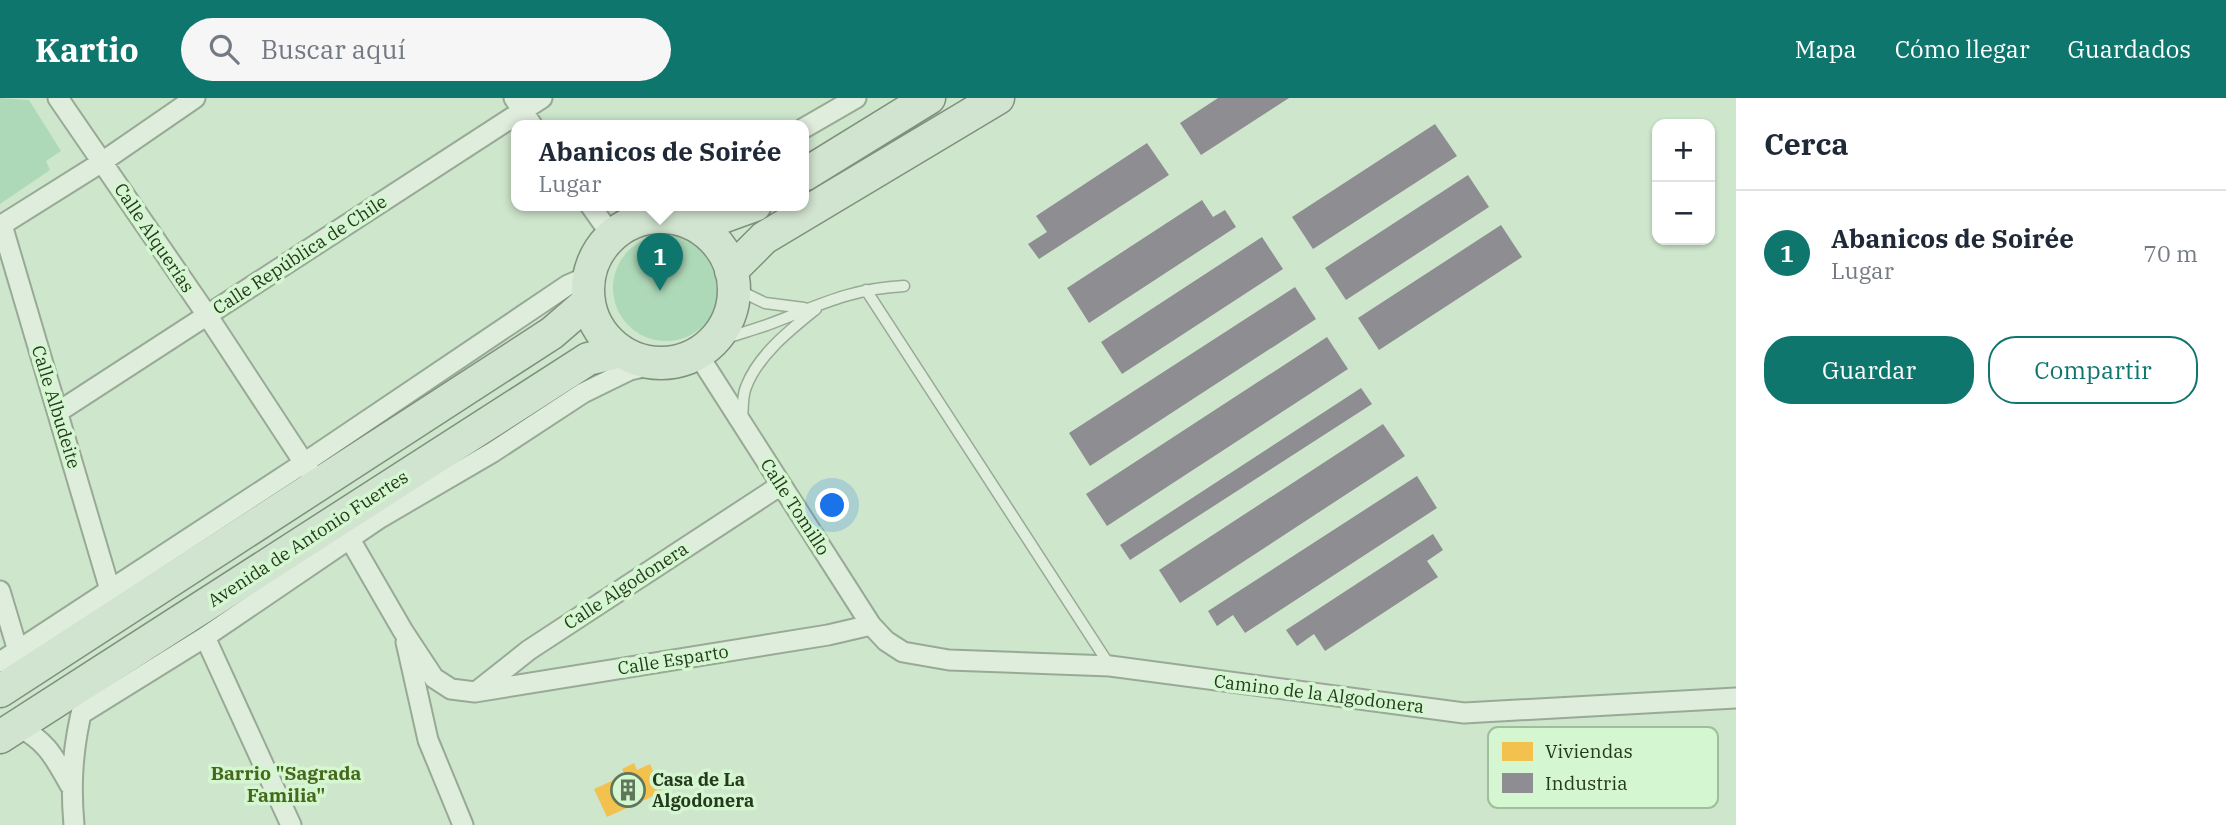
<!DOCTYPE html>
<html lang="es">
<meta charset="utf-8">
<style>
body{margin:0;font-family:"IBM Plex Serif",serif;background:#f6f6f7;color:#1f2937}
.controls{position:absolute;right:21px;top:21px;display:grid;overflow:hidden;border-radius:14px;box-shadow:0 2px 5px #0004}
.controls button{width:63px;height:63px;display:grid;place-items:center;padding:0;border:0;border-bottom:2px solid #e0e1e3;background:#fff;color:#1f2937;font:35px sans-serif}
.you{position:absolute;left:833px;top:408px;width:24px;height:24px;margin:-18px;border:5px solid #fff;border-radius:50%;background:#1a73e8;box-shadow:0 0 0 10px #1a73e833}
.badge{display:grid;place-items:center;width:46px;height:46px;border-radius:50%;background:#0f766e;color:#fff;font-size:23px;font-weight:700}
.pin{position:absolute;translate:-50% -58px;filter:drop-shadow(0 2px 4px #0008)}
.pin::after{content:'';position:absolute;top:37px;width:24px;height:21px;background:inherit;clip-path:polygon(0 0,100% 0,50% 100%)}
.popup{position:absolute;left:511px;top:22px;width:298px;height:91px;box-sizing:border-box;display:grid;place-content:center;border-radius:14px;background:#fff;filter:drop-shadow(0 2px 5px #0005);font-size:23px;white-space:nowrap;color:#747a83}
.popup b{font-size:26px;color:#1f2937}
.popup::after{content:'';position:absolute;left:50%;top:100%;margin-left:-14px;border:14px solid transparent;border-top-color:#fff}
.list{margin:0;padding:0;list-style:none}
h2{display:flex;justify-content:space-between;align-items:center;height:91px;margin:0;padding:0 28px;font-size:30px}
h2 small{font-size:23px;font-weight:400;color:#747a83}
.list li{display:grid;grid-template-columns:46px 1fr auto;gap:21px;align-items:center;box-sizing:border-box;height:126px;padding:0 28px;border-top:2px solid #e0e1e3}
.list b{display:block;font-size:26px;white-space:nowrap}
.list p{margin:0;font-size:23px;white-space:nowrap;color:#747a83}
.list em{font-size:23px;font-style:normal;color:#747a83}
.actions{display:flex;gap:14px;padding:21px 28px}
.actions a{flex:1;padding:16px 0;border:2px solid #0f766e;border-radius:28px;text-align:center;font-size:24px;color:#0f766e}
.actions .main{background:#0f766e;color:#fff}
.icon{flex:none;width:38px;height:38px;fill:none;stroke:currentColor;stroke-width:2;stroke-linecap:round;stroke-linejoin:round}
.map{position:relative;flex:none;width:1736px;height:727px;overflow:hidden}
header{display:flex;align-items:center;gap:42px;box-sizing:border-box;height:98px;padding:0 35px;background:#0f766e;color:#fff}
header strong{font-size:33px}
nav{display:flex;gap:38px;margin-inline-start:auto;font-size:24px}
.search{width:490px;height:63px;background:#f6f6f7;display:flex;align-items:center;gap:18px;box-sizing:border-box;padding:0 24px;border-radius:38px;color:#747a83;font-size:26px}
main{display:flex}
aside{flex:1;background:#fff}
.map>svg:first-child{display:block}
</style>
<header>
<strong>Kartio</strong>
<div class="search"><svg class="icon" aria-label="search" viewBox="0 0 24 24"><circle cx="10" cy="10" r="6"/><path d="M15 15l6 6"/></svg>Buscar aquí</div>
<nav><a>Mapa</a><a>Cómo llegar</a><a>Guardados</a></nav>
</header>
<main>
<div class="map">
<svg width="1736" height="727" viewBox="0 0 1736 727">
<rect width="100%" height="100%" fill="#cee6cc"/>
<!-- green -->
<path fill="#aed9b8" d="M 0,0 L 29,2 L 61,53 L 46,63 L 50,72 L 0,106 Z
M613 190a53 53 0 1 1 106 0a53 53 0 1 1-106 0Z"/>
<!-- homes -->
<path fill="#f2c14e" d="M 634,665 L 637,672 L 650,666 L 662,694 L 607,719 L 594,691 L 625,677 L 622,671 Z"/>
<!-- industry -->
<path fill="#8d8d92" d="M 1218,0 L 1289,0 L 1201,57 L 1180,25 Z
M 1435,26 L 1457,58 L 1313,151 L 1292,119 Z
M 1147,45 L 1169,77 L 1039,161 L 1028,146 L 1047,134 L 1036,118 Z
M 1468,77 L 1489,109 L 1346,202 L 1325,170 Z
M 1202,102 L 1213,119 L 1225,112 L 1236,129 L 1089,225 L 1067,190 Z
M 1501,127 L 1522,159 L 1379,252 L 1358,220 Z
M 1262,139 L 1283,171 L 1122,276 L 1101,244 Z
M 1295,189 L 1316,221 L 1090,368 L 1069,335 Z
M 1327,239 L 1348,271 L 1107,428 L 1086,396 Z
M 1361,290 L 1372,306 L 1130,462 L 1120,447 Z
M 1383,326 L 1405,358 L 1180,505 L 1159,472 Z
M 1417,378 L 1437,410 L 1245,535 L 1233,517 L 1217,528 L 1208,513 Z
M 1433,436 L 1443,452 L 1427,463 L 1438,479 L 1325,553 L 1314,536 L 1297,548 L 1286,532 Z"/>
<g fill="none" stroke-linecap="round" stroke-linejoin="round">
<!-- lane casing -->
<g stroke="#98aa95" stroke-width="13">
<path id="lane" d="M 734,190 L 765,205 L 804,210
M 866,192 L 1110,568
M 714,244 C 732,238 749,233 767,227 C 818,208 848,191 904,188
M 742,322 C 743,312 742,298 746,289 C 758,257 790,232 816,211"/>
</g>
<!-- street casing -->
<g stroke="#98aa95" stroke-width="23">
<path id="street" d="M 58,0 L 207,217 L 310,374
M 514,0 L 532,27
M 804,30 L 856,0
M 590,107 L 612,138
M 659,119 L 677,107
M 2,127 L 110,492
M 0,128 L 102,64 L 195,0
M 697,255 L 871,527 L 886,543 L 903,554 L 949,562 L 1110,568 L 1464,615 L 1736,600
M 58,314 L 542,0
M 344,431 L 403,533 L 434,580 L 451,591 L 475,594 L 828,537 L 871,527
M 0,493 L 18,553
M 205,539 L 291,727
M 406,544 L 428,642 L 463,727
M 0,564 L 304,365 L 568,187 L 589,178
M 476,594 L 529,552 L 781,387
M 81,616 L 205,539 L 380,420 L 493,354 L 583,295 L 630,272 L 662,265
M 17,628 C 47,643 54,659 70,687
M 74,727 C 70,682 73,647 84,603"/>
</g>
<!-- primary casing -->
<g stroke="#7f907c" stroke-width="35">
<path id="primary" d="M 804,77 L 929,0
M588 192a73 73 0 1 1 146 0a73 73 0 1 1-146 0Z
M 697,128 L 755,107
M 731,173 L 764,140 L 998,0
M 0,593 L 552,235 L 589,203
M 0,639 L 588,261 L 621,253"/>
</g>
<!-- lane -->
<use href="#lane" stroke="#dfeddd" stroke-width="10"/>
<!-- street -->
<use href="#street" stroke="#dfeddd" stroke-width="19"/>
<!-- primary -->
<use href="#primary" stroke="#d1e4cf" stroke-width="32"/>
</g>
<!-- icons -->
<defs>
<g id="building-ring" transform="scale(1.75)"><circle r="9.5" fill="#d4f7d1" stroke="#60765a" stroke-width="1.5"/><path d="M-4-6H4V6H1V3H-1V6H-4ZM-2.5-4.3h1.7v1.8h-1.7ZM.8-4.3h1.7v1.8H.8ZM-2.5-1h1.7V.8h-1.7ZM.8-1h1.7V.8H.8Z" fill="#60765a"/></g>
</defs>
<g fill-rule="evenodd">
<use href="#building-ring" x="628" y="692"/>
</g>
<g text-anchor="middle" stroke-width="7" stroke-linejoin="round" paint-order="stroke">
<!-- street labels -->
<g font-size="18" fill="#25391c" stroke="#d4f7d1">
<text transform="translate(154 140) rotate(56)" y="6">Calle Alquerías</text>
<text transform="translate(300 157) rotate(-33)" y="6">Calle República de Chile</text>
<text transform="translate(56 309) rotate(73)" y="6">Calle Albudeite</text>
<text transform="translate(795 409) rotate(57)" y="6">Calle Tomillo</text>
<text transform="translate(308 441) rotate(-33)" y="6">Avenida de Antonio Fuertes</text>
<text transform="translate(626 488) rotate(-33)" y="6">Calle Algodonera</text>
<text transform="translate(673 562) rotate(-9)" y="6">Calle Esparto</text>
<text transform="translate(1319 596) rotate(7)" y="6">Camino de la Algodonera</text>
</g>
<!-- poi labels -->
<g font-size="18" font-weight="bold" fill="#25391c" stroke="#d4f7d1" text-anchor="start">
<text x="652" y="688">Casa de La<tspan x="652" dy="21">Algodonera</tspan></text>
</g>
<!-- neighbourhood labels -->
<g font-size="19" font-weight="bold" fill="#47681a" stroke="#d4f7d1">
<text x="286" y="682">Barrio "Sagrada<tspan x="286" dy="22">Familia"</tspan></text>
</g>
</g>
<!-- legend -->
<rect x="1488" y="629" width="230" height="81" rx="10" fill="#d4f7d1" stroke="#a0be9b" stroke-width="2"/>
<rect x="1502" y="644" width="31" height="19" fill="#f2c14e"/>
<rect x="1502" y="675" width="31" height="20" fill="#8d8d92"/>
<g font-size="19" fill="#25391c">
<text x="1545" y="660">Viviendas</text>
<text x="1545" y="692">Industria</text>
</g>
</svg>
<div class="controls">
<button>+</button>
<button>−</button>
</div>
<div class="you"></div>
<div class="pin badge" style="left:660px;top:193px">1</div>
<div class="popup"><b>Abanicos de Soirée</b>Lugar</div>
</div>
<aside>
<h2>Cerca<small></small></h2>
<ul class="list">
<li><span class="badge">1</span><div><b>Abanicos de Soirée</b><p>Lugar</p></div><em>70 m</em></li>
</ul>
<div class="actions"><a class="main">Guardar</a><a>Compartir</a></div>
</aside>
</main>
